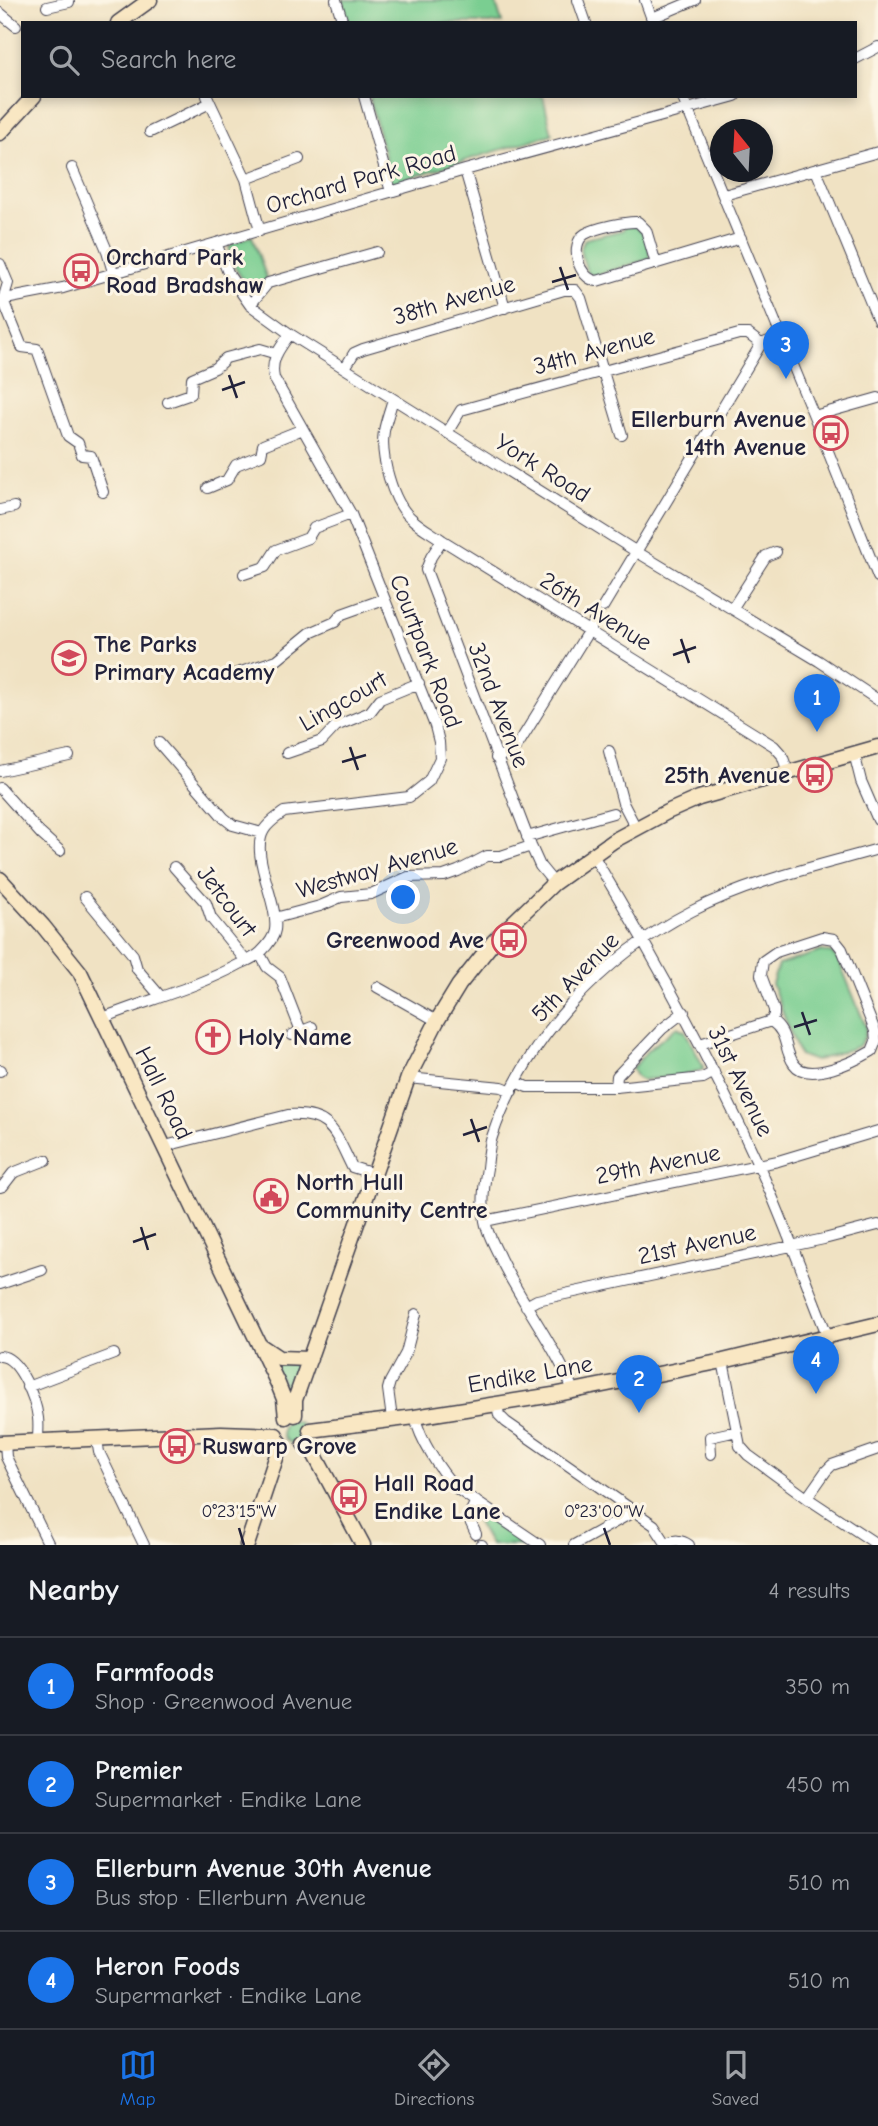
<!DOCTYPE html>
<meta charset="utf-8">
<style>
body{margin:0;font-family:"Comic Neue",sans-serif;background:#20242c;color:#f1f3f6}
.compass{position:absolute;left:710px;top:119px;width:63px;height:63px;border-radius:50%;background:#171b24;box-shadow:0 4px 10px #0003;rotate:342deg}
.you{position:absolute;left:404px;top:898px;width:24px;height:24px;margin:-18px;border:5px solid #fff;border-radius:50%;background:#1a73e8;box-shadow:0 0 0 10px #1a73e833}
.badge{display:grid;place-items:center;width:46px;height:46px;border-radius:50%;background:#1a73e8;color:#fff;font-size:23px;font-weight:700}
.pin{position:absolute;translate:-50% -58px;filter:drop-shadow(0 2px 4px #0008)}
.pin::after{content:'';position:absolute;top:37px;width:24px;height:21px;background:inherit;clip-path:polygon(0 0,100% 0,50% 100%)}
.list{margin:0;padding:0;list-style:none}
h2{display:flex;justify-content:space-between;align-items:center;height:91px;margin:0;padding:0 28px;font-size:30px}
h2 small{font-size:23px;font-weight:400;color:#9ea1a6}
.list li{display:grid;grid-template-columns:46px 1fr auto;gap:21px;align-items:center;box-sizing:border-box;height:98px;padding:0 28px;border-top:2px solid #363941}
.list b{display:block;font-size:26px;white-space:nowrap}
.list p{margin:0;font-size:23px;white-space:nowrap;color:#9ea1a6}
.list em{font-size:23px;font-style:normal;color:#9ea1a6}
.icon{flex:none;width:38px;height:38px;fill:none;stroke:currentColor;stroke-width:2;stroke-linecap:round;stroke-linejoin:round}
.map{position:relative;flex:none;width:878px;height:1545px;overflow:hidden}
.search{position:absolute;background:#171b24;box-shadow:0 4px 10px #0003;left:21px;right:21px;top:21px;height:77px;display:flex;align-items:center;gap:18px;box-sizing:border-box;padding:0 24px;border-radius:0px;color:#9ea1a6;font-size:26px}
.sheet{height:483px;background:#171b24}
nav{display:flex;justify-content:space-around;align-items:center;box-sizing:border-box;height:98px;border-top:2px solid #363941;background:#171b24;font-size:19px;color:#9ea1a6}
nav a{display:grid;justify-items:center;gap:4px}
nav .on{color:#1a73e8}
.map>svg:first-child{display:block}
</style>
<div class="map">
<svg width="878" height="1545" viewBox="0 0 878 1545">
<rect width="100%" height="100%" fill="#fcf5e5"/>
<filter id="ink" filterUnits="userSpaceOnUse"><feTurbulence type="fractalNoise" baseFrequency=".0143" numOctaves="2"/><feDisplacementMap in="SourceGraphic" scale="14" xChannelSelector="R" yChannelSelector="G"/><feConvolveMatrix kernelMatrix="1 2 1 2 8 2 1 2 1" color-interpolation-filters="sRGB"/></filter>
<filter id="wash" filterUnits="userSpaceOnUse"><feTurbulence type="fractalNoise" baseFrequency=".00686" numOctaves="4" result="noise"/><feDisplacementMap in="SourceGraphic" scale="28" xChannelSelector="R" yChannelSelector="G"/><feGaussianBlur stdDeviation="1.57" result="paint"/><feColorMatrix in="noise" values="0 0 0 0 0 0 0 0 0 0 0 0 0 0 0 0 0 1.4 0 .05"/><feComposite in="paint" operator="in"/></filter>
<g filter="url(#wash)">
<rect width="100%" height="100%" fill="#f0e2c3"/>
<!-- green -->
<path fill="#7ace91" stroke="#4e7866" stroke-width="2" d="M 343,0 L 495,0 L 502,23 L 349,23 Z
M 369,96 L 543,96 L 552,134 L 392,183 Z
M 626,225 C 644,225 651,243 649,259 L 593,276 L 587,272 L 580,250 L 585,239 L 623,230 Z
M 252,236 L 267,279 L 258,290 L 253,291 C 242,280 229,262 229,247 L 234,242 Z
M 822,951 L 833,954 L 839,961 L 866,1027 L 865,1036 L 859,1046 L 815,1061 L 799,1055 L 772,984 L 778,965 Z
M 677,1027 L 685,1031 L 703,1066 L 703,1070 L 685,1074 L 684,1076 L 641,1080 L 637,1078 L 632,1069 L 633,1065 L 635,1066 L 647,1051 Z
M 267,1356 L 299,1365 L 301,1369 L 292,1389 L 285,1386 Z
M282 1432a11 11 0 1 1 22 0a11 11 0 1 1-22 0Z
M 482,1512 L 529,1545 L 490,1545 L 474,1517 Z"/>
</g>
<g filter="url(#ink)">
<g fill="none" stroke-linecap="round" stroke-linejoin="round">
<!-- street casing -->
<g stroke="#413f4f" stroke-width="12">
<path id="street" d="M 336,0 L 343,23
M 578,0 L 586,23
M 645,0 L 653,22
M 47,7 L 69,2
M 0,13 L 16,26
M 652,18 L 695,0
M 855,59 L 878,47
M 207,96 L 246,179 L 260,231
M 364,96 L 391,192
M 682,96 L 814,416 L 878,577
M 150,132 L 210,103
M 72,168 L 106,248 L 113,272
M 465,170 L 505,308
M 816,170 L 878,320
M 246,179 L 299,159
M 724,195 L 878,152
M 216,243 L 229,275 L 250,305 L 290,334 L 637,552 L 819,661 L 878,700
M 0,264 L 8,283 L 3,300
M 656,264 L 646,230 L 638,222 C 627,221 595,228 585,234 C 569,244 578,279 597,281 L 741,238
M 0,300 L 63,288 L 465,170 L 735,96
M 3,300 L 22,347 L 37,349 L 68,436 L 78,443 L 82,455 L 91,456 L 103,492
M 250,305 L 268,283 L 377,252
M 345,368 L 354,353 L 363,349 L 564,290 L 575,290 L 581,298 L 622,435
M 393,399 C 390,410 386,420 384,431 C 380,455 392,502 411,518 C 420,527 432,533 442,540 L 774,746 L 782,755 L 788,772
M 168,402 L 191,394 L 192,378 L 215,368 L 226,358 L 260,349 L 277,354
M 814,416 L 878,398
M 447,433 L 461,410 L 739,334 L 748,334 L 761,344
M 208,488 L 227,480 L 236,465 L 261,455 L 263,445 L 303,429
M 0,510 L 14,507
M 442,540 L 431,557 L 426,570 L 531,846 L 540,866 L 554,883
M 244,574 L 265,567 L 276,550 L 308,538 L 314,528 L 351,514
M 603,607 L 761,344 L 782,336
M 732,609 L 766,556 L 776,552
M 226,677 L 277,660 L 310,633 L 335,622 L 342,614 L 384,599
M 159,743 L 224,818 L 233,825 L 262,833
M 609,751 L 623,803 L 636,828
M 287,753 L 322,741 L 336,726 L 370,712 L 380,699 L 419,683
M 854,753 L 861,781 L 878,820
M 496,758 L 512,751 L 519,743 L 594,622
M 0,771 L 69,756
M 0,788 L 41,834 L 60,851
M 527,837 L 613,813
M 593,855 C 653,955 709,1057 758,1164 C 784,1221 805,1280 828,1337
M 174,867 L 206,903 L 211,918 L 246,961
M 85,897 L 133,955 L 137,969 L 161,997
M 275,918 L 320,906 L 341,897 L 371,894 L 408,877 L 444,876 L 458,871 L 487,856 L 501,856 L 531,846
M 822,937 L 834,939 L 842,949 L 875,1031 L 876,1041 L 872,1051 C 855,1061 808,1084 794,1064 C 783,1049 789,1033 771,1021 L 774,1015 L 774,1010 L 761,975 L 763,961 L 776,952 Z
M 260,954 L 267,967 L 280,977 L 301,1031
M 377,987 L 437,1021
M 103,1018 C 148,1000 195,988 238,965 C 246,961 255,958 261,952 C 267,946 274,938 275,930 C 279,903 249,854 264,830 C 269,822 276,818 284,812 L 409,797 L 429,781 L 440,758 L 439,742 L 435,726 L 351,514 L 274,378 C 270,360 279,349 290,334
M 292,1035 L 312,1027
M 700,1044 L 771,1021
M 0,1071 L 1,1070
M 408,1078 L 502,1087 L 512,1091
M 516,1082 L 527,1087 L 616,1087 L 703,1078 L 714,1072
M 616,1087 L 617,1076 L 662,1029 L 684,1012
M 165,1146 L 288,1115 C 331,1112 335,1133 352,1167 L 374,1174
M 0,1187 L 3,1186 L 13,1173 L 46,1160
M 485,1221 L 778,1161 L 878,1131
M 0,1284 L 42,1270
M 526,1306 L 537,1300 L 824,1239 L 878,1225
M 0,1356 C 20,1357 36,1401 38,1418 C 39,1426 38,1433 38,1441
M 723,1361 L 740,1446 L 748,1455 L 807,1498 L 878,1545
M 27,1387 L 114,1354
M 573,1390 C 554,1344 523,1305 501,1260 C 496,1248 487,1234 485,1221 C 482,1205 484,1184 487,1168 C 488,1158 489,1146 492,1137 C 524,1040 602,957 692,911 C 750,881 815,867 878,849
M 497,1404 L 499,1415 L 506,1422 L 654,1525 L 667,1545
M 415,1417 C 420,1440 440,1471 456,1488 L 540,1545
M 392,1419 L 388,1389 L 390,1382 L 406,1353 L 416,1314
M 97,1440 L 99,1452 L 144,1545
M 5,1443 L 6,1457 L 49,1545
M 711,1454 L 710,1437 L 737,1431
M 807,1498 L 826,1471 L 832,1465 L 878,1449
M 476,1501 L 468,1517 L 476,1534
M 666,1543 C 674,1540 681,1539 689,1545
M 481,1545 L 482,1545
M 574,1545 L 635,1511"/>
</g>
<!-- secondary casing -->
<g stroke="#413f4f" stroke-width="17">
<path id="secondary" d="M 118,23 L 150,0
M 0,133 L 34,96
M 0,879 L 43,926 L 80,972 L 278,1384 L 284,1399 L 286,1417
M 261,1346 L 279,1358 L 310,1359
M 295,1415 L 295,1400 L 408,1078 L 437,1021 L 459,985 L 494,941 L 554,883 L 613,841 L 667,812 L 699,798 L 878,747
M 310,1430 L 415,1417 L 553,1395 L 723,1361 L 878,1324
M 0,1443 L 221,1433 L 276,1435
M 304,1444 L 311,1448 L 363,1545
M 247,1545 L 281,1443"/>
</g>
<!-- street -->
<use href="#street" stroke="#fff" stroke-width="10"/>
<!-- secondary -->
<use href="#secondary" stroke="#f9e7c3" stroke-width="14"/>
</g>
</g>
<!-- ticks -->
<path fill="none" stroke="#22223b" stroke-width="2.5" d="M 560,267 L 568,290M 552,282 L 576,275M 229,375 L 237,398M 222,390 L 245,382M 681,639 L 689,663M 673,655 L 696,647M 350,747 L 358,770M 342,762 L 366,755M 802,1012 L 810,1035M 794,1027 L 817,1020M 471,1119 L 479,1142M 463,1135 L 487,1127M 141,1227 L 148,1250M 133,1242 L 156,1234M 239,1528 L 244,1545M 604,1528 L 610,1545"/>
<!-- icons -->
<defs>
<g id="bus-ring" transform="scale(1.75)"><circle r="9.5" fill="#fcf5e5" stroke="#d1495b" stroke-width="1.5"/><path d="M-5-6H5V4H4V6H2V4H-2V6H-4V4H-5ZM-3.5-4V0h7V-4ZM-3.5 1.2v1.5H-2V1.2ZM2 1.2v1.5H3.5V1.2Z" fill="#d1495b"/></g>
<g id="school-ring" transform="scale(1.75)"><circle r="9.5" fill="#fcf5e5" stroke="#d1495b" stroke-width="1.5"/><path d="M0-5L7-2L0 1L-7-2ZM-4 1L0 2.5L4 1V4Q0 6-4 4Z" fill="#d1495b"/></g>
<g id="church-ring" transform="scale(1.75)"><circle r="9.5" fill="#fcf5e5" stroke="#d1495b" stroke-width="1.5"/><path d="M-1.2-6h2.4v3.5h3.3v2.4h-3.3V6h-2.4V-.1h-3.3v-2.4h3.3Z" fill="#d1495b"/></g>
<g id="civic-ring" transform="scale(1.75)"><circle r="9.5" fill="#fcf5e5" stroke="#d1495b" stroke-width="1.5"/><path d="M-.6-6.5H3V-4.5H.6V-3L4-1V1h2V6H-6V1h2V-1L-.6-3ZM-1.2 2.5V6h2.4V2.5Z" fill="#d1495b"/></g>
</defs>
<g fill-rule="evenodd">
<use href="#bus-ring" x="81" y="271"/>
<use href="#bus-ring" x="831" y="433"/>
<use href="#school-ring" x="69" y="658"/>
<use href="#bus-ring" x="815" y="775"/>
<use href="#bus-ring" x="509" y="940"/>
<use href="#church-ring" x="213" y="1037"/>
<use href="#civic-ring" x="271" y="1196"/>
<use href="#bus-ring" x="177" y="1446"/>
<use href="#bus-ring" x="349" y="1497"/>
</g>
<g text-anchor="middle" stroke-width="6" stroke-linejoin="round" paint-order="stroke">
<!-- street labels -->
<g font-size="24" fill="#22223b" stroke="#fcf5e5">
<text transform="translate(361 179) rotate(-16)" y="8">Orchard Park Road</text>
<text transform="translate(454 300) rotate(-16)" y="8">38th Avenue</text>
<text transform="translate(594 351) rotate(-15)" y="8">34th Avenue</text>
<text transform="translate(543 468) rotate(32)" y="8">York Road</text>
<text transform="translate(596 611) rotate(32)" y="8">26th Avenue</text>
<text transform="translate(426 651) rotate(69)" y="8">Courtpark Road</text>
<text transform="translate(343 701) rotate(-30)" y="8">Lingcourt</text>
<text transform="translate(499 705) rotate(69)" y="8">32nd Avenue</text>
<text transform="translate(377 868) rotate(-16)" y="8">Westway Avenue</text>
<text transform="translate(227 901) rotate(53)" y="8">Jetcourt</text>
<text transform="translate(575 977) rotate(-46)" y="8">5th Avenue</text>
<text transform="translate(741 1081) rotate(64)" y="8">31st Avenue</text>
<text transform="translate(164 1093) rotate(64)" y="8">Hall Road</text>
<text transform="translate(658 1164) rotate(-11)" y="8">29th Avenue</text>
<text transform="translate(697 1244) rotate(-12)" y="8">21st Avenue</text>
<text transform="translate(530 1374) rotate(-10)" y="8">Endike Lane</text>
</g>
<!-- poi labels -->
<g font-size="24" font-weight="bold" fill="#22223b" stroke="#fcf5e5" text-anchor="start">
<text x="106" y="265">Orchard Park<tspan x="106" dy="28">Road Bradshaw</tspan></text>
<text x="806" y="427" text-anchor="end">Ellerburn Avenue<tspan x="806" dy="28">14th Avenue</tspan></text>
<text x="94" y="652">The Parks<tspan x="94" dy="28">Primary Academy</tspan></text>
<text x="790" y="783" text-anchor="end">25th Avenue</text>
<text x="484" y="948" text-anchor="end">Greenwood Ave</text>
<text x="238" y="1045">Holy Name</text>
<text x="296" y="1190">North Hull<tspan x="296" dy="28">Community Centre</tspan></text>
<text x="202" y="1454">Ruswarp Grove</text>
<text x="374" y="1491">Hall Road<tspan x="374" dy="28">Endike Lane</tspan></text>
</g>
</g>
<g font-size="18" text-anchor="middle" fill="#22223b" stroke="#fcf5e5" stroke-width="6" stroke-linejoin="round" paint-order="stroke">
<text x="239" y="1517">0°23'15"W</text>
<text x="604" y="1517">0°23'00"W</text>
</g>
</svg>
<svg class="compass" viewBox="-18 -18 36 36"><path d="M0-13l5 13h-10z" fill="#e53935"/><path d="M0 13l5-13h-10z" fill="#9ea1a6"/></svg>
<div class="you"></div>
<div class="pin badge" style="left:817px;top:732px">1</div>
<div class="pin badge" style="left:639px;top:1413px">2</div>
<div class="pin badge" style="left:786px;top:379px">3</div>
<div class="pin badge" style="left:816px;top:1394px">4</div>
<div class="search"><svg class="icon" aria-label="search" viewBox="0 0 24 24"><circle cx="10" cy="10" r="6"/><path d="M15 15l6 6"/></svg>Search here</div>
</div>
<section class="sheet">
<h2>Nearby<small>4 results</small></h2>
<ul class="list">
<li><span class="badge">1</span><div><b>Farmfoods</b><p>Shop · Greenwood Avenue</p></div><em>350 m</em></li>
<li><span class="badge">2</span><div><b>Premier</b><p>Supermarket · Endike Lane</p></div><em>450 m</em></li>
<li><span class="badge">3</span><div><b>Ellerburn Avenue 30th Avenue</b><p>Bus stop · Ellerburn Avenue</p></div><em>510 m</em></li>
<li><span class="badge">4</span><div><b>Heron Foods</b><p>Supermarket · Endike Lane</p></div><em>510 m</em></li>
</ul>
</section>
<nav>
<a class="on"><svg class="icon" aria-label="map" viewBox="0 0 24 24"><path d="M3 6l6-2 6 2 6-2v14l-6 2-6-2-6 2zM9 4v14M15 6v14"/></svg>Map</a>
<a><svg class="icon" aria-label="directions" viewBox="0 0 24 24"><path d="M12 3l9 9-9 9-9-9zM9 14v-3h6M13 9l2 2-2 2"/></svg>Directions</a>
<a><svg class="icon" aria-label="saved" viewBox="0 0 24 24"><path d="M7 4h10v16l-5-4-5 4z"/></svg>Saved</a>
</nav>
